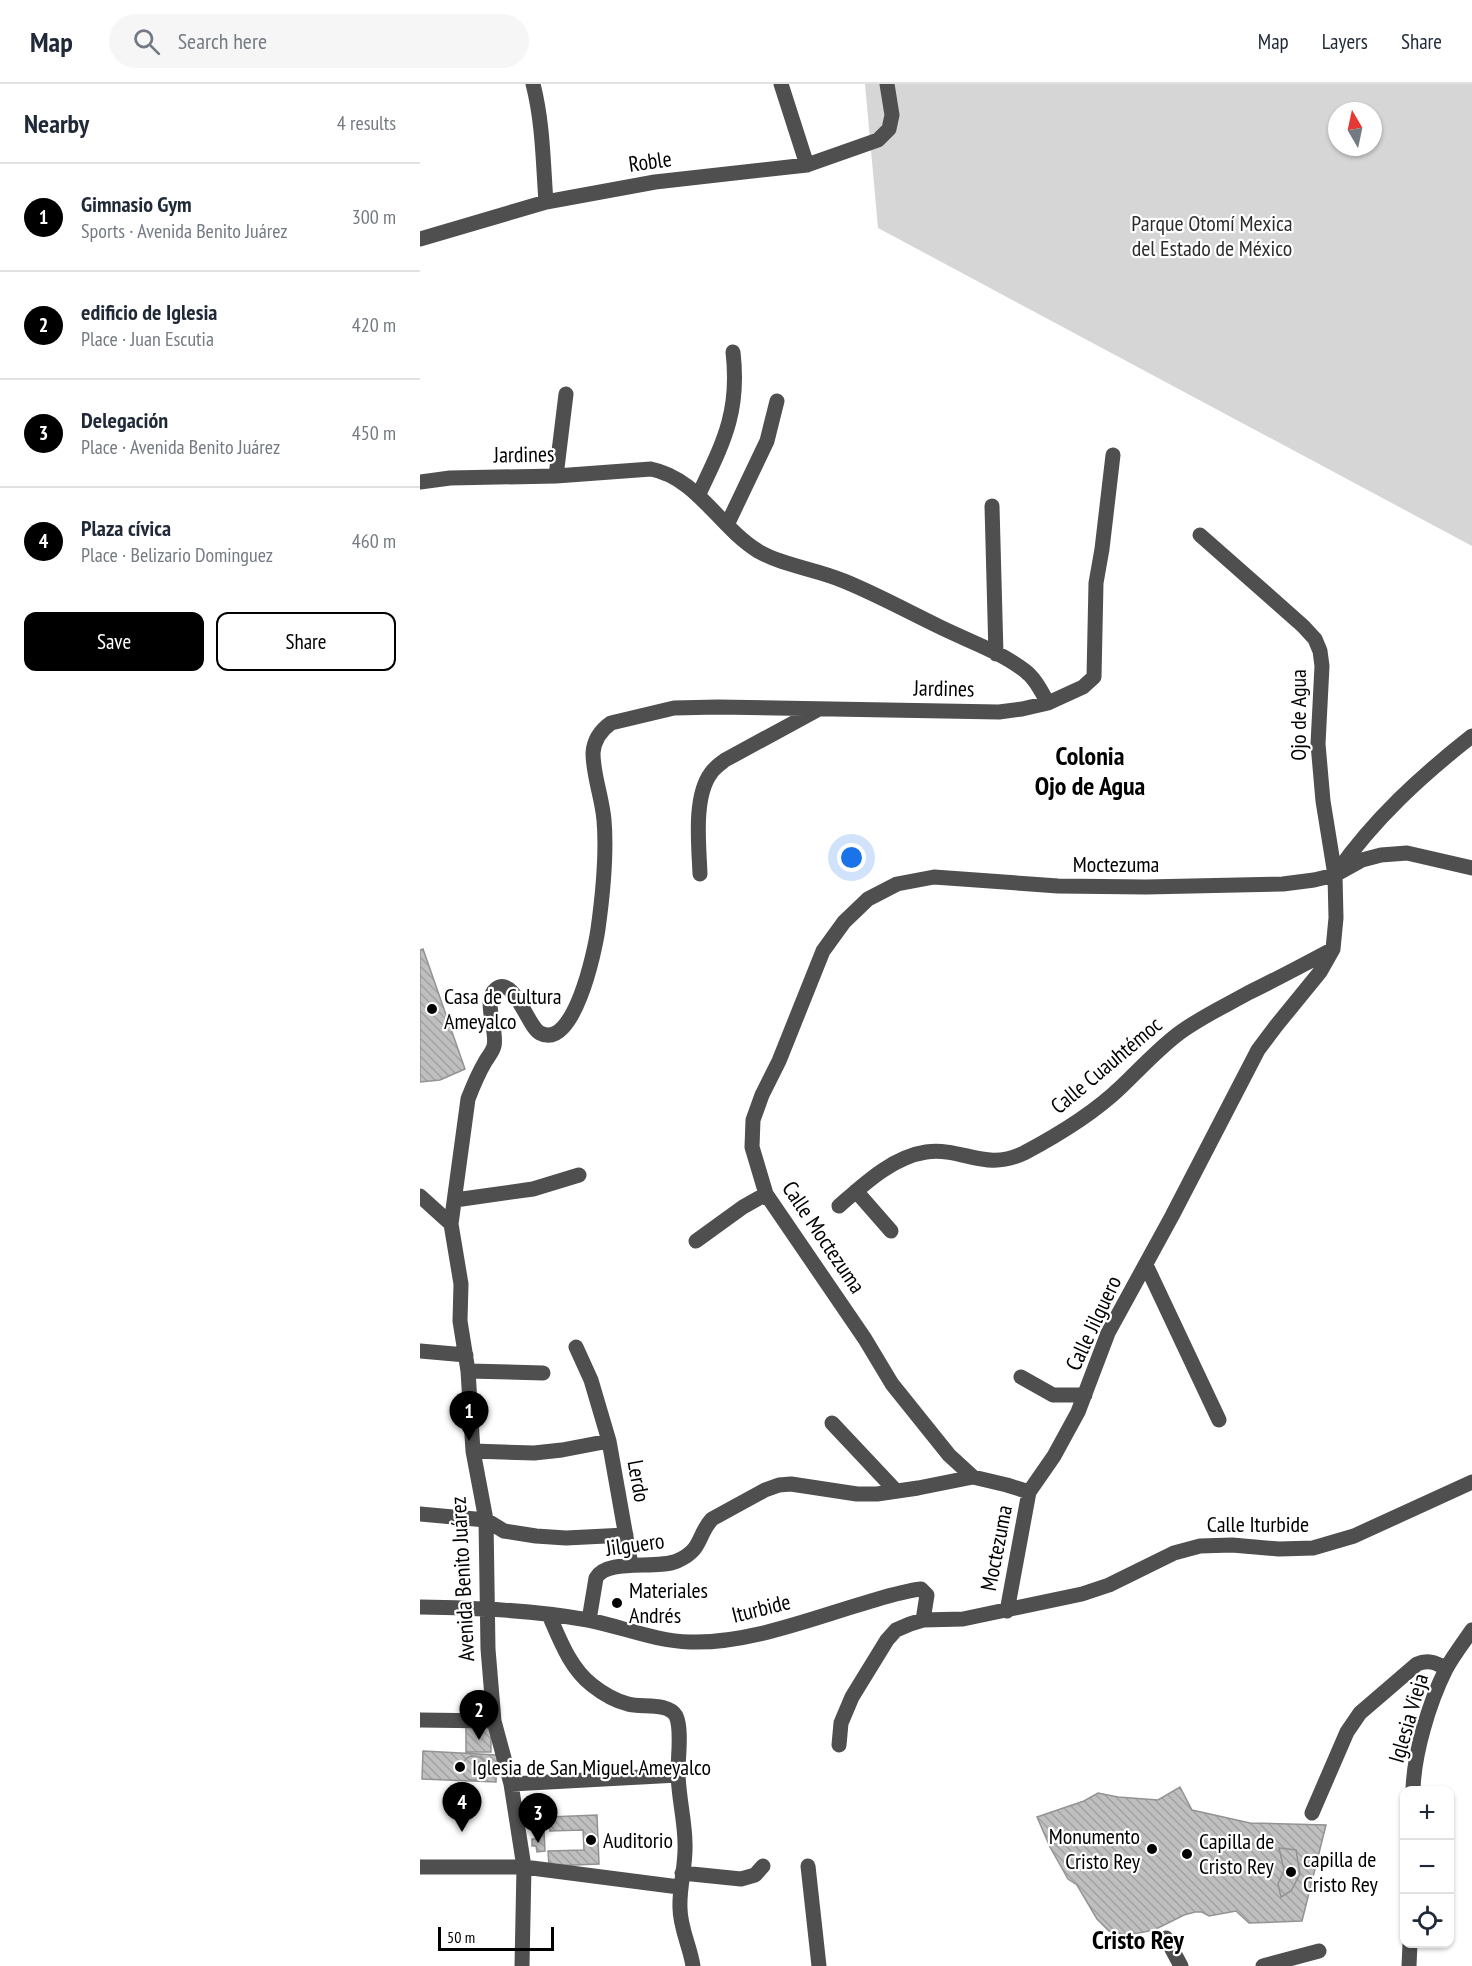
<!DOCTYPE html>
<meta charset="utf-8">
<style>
body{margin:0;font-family:"PT Sans Narrow",sans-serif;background:#f6f6f7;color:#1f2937}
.controls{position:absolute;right:18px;bottom:18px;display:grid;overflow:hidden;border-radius:12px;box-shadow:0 2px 4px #0004}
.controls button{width:54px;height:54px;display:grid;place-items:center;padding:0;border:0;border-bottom:2px solid #e0e1e3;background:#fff;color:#1f2937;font:30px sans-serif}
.compass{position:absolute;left:908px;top:18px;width:54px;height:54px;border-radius:50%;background:#fff;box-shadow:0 2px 4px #0004;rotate:351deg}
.scale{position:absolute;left:18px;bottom:15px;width:116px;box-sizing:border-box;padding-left:6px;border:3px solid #000;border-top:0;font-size:16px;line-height:21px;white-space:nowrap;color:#000;-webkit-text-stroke:4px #fff;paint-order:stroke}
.you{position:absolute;left:432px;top:774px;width:21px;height:21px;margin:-15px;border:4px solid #fff;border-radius:50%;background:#1a73e8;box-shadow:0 0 0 9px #1a73e833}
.badge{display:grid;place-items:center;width:39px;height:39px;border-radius:50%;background:#000;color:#fff;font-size:20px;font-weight:700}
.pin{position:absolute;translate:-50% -50px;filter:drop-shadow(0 2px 3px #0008)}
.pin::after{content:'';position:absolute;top:32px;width:21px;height:18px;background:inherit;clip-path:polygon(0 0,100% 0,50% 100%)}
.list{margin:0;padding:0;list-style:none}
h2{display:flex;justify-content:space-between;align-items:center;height:78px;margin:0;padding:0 24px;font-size:26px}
h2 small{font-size:20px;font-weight:400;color:#747a83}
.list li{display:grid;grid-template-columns:39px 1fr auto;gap:18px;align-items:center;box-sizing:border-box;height:108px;padding:0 24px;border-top:2px solid #e0e1e3}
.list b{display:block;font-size:22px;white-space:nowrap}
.list p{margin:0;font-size:20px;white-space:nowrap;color:#747a83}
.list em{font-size:20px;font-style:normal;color:#747a83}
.actions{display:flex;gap:12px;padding:18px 24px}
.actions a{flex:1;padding:14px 0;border:2px solid #000;border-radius:12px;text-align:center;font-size:21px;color:#000}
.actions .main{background:#000;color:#fff}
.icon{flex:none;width:33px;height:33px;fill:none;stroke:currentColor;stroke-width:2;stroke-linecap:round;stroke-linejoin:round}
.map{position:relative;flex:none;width:1052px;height:1882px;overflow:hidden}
header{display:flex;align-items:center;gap:36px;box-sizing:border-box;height:84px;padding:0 30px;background:#fff;border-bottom:2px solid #e0e1e3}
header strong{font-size:28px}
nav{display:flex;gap:33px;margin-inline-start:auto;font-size:21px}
.search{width:420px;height:54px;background:#f6f6f7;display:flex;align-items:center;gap:15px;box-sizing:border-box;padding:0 21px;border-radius:33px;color:#747a83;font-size:22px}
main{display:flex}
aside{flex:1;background:#fff}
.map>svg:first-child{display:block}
</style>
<header>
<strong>Map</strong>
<div class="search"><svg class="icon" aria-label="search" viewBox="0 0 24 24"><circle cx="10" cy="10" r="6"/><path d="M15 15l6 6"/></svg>Search here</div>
<nav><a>Map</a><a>Layers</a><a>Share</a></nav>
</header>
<main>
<aside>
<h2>Nearby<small>4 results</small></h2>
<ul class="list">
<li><span class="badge">1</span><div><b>Gimnasio Gym</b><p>Sports · Avenida Benito Juárez</p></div><em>300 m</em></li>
<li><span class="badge">2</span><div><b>edificio de Iglesia</b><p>Place · Juan Escutia</p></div><em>420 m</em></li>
<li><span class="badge">3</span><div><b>Delegación</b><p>Place · Avenida Benito Juárez</p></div><em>450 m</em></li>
<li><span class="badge">4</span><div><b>Plaza cívica</b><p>Place · Belizario Dominguez</p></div><em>460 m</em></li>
</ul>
<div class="actions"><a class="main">Save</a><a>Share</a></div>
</aside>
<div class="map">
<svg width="1052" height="1882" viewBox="0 0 1052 1882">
<defs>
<pattern id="building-back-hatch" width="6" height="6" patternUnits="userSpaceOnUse" patternTransform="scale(1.5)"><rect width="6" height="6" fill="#bfbfbf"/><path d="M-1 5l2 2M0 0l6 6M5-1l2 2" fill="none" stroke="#a2a2a2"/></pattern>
</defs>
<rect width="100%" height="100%" fill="#fff"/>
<!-- park -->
<path fill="#d6d6d6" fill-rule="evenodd" d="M 445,0 L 1052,0 L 1052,462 L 458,144 ZM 917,27 L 953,27 L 953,63 L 917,63 Z"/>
<!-- building -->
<path fill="url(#building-back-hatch)" stroke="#939393" stroke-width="1.5" d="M 3,865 L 45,985 L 20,996 L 0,998 L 0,866 Z
M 46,1643 L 71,1643 L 71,1668 L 46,1668 Z
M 3,1667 L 77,1671 L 76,1698 L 2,1695 Z
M42 1684a12 12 0 1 1 24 0a12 12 0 1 1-24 0Z
M 760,1703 L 772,1726 L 830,1739 L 906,1741 L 882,1837 L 829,1839 L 816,1827 L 789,1832 L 782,1828 L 775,1828 L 764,1831 L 734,1846 L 708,1851 L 689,1847 L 677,1835 L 657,1801 L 648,1795 L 630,1763 L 617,1733 L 664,1717 L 678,1709 L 698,1713 L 738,1716 Z
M 177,1731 L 179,1780 L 129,1782 L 128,1767 L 164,1766 L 163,1746 L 130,1747 L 129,1733 Z
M 124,1747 L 125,1767 L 117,1768 L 116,1762 L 112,1762 L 112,1755 L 116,1755 L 115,1748 Z
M 859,1764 L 876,1766 L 880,1790 L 871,1807 L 861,1813 L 858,1800 L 864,1786 Z"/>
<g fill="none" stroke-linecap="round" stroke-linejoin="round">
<!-- minor -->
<path stroke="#4f4f4f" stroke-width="15" d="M 113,0 C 123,39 123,78 126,118
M 361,0 L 387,81
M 0,155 L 126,118 L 235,98 L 387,81 L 458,56 L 469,45 L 472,31 L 467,0
M 136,392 L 146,310
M 0,398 L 30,394 L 136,392 L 231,385 C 277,394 299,443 338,467 C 364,482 396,485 424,497 C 456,510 487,527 518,542 C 546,556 579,567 604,586 C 615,594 621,607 628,619 L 602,625 L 579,628 L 298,623 L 254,624 L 191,639 C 181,646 174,655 173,669 C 173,691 182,713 184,736 C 187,771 183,809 178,845 C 175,866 154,967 120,949 C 107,942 94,891 76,905 C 62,916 78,947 74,962 C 73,967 68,973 65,978 C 58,990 53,1002 48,1015 L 31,1140 L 41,1200 L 40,1237 L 48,1287 L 53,1367 L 66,1436 L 68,1565 L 74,1637 L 91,1700 L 104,1783 L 102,1882
M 278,412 C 303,359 320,329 313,268
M 572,422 L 576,570
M 307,441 L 347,357 L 357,317
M 628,619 L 663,603 L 674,593 L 676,499 L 682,465 L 693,371
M 917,788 C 954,735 1001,692 1052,652
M 280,790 C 279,762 273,713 291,689 C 294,684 300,680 305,676 L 399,625
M 436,1107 L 471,1147
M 0,1112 L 31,1140
M 35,1116 L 113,1105 L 159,1091
M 419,1122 C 443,1101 472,1073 506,1068 C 543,1063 565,1088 604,1069 C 638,1051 673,1030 701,1003 C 720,985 737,966 758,950 C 779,934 805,922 828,909 C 857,895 885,880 913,865
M 276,1157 L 323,1123 L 346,1110
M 726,1181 L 799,1336
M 156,1263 L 171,1296 L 189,1357 L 211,1481
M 0,1267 L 46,1271
M 48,1287 L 123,1289
M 601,1293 L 633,1311 L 665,1311
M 412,1339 L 476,1407
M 53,1367 L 114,1369 L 142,1366 L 189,1357
M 553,1393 L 529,1371 L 472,1300 L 445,1255 L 346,1110 L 332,1063 L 333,1036 L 342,1011 L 359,977 L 403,867 L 424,838 L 448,815 L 477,800 L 514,793 L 638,802 L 726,803 L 863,800 L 894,796 L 915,791 L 942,776 L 961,771 L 987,769 L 1052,784
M 0,1430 L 66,1436 L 84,1447 L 116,1452 L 146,1454 L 206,1451
M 0,1523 C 56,1524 113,1526 168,1536 C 203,1543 235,1557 270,1558 C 328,1560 393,1534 448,1518 C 465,1513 483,1507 501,1505 L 507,1511 L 503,1536
M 587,1527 L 609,1408 L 634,1372 L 658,1328 L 688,1249 L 752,1132 L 838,966 L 856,942 L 900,888 L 913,865 L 916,834 L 915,791 L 903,717 L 898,660 L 902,582 L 900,567 L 895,555 L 883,542 L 780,451
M 129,1531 C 140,1556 150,1584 172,1601 C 182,1609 196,1617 208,1620 C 221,1624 248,1618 256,1632 C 262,1644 258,1674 258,1687 C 258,1712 265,1736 265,1760 C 266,1782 259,1802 260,1824 C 260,1844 270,1862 273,1882
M 169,1536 L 176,1494 C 187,1474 236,1486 257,1477 C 283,1466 277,1451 292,1435 L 345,1406 L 359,1401 L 371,1400 L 437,1410 L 457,1410 L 498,1404 L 553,1393 L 587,1401 L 609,1408
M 0,1636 L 74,1637
M 419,1661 L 421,1639 L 432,1613 L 467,1556 L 476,1546 L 490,1540 L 503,1536 L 543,1535 L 662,1510 L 689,1501 L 754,1469 L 780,1462 L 812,1461 L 859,1465 L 893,1464 L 934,1452 L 1052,1398
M 91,1700 L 258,1691
M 993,1706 C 994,1669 1009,1619 1026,1585 C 1033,1572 1043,1559 1052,1546
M 892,1729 L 927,1648 L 940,1629 L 997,1580 C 1008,1575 1016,1579 1026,1584
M 388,1782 L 399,1882
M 0,1783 L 104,1783 L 259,1803
M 262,1789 L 321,1795 L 335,1791 L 343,1782
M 746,1854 L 761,1882
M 843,1882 L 899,1867
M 989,1882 L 990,1860"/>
</g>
<!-- markers -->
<g fill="#000" stroke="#fff" stroke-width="2">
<circle cx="12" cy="925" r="6"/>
<circle cx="197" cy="1519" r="6"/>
<circle cx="40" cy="1683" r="6"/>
<circle cx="171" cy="1756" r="6"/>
<circle cx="732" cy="1765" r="6"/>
<circle cx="767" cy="1770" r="6"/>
<circle cx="871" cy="1788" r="6"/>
</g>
<g text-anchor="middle" stroke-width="4.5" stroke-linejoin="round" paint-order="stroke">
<!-- street labels -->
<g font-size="22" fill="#000" stroke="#fff">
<text transform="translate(230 77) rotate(-8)" y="8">Roble</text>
<text transform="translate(104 370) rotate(-1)" y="8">Jardines</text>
<text transform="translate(524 604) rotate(1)" y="8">Jardines</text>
<text transform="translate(878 631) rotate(-90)" y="8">Ojo de Agua</text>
<text x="696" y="788">Moctezuma</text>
<text transform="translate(686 981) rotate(-40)" y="8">Calle Cuauhtémoc</text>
<text transform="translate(404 1153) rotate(56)" y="8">Calle Moctezuma</text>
<text transform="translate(673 1239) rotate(-65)" y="8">Calle Jilguero</text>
<text transform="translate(219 1397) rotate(80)" y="8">Lerdo</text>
<text x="838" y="1448">Calle Iturbide</text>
<text transform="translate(215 1460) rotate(-8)" y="8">Jilguero</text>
<text transform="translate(576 1464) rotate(-79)" y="8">Moctezuma</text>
<text transform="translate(42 1495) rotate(-93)" y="8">Avenida Benito Juárez</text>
<text transform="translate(341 1524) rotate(-14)" y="8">Iturbide</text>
<text transform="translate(988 1634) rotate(-74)" y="8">Iglesia Vieja</text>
</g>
<!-- park labels -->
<g font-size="22" fill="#2d2d2d" stroke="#fff">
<text x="792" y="147">Parque Otomí Mexica<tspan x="792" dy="25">del Estado de México</tspan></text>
</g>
<!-- poi labels -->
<g font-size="22" fill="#000" stroke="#fff" text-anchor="start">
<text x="24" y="920">Casa de Cultura<tspan x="24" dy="25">Ameyalco</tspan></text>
<text x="209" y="1514">Materiales<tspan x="209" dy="25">Andrés</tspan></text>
<text x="52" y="1691">Iglesia de San Miguel Ameyalco</text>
<text x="720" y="1760" text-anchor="end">Monumento<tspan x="720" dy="25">Cristo Rey</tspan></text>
<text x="183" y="1764">Auditorio</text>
<text x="779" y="1765">Capilla de<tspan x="779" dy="25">Cristo Rey</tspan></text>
<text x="883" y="1783">capilla de<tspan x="883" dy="25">Cristo Rey</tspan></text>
</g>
<!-- quarter labels -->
<g font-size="26" font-weight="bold" fill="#000" stroke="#fff">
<text x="670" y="681">Colonia<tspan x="670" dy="30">Ojo de Agua</tspan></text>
<text x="718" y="1865">Cristo Rey</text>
</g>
</g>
</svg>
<div class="controls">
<button>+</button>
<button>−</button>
<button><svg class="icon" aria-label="locate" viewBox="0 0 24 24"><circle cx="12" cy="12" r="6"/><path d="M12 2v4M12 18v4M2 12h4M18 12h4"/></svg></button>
</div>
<svg class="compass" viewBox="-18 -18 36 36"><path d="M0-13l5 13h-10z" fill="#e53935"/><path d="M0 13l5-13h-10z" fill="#747a83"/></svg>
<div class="scale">50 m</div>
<div class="you"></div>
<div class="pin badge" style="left:49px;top:1357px">1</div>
<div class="pin badge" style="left:59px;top:1656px">2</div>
<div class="pin badge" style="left:118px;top:1759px">3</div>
<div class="pin badge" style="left:42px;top:1748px">4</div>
</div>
</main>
